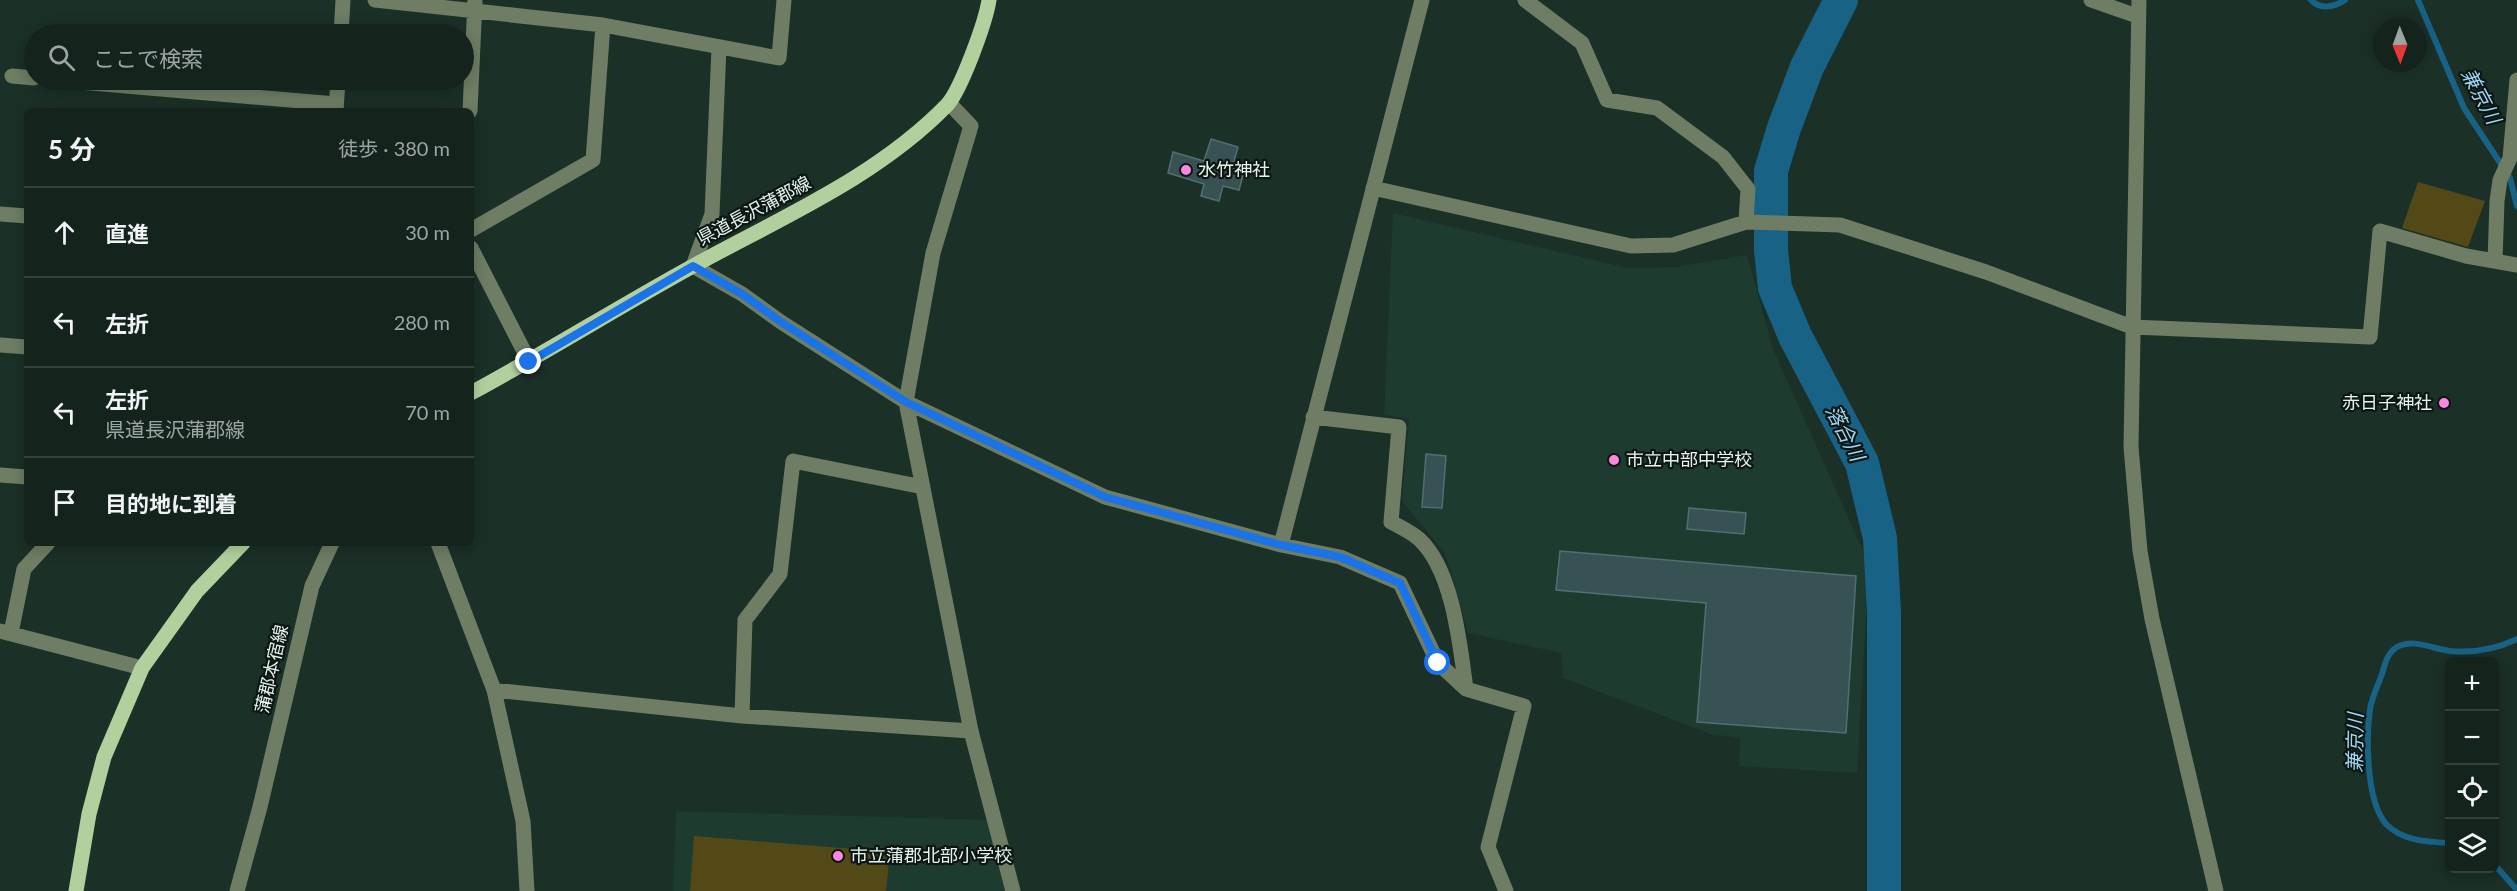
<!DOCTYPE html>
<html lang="ja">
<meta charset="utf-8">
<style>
body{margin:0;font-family:Lato,"Noto Sans JP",sans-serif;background:#1d2c26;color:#f1f3f6}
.controls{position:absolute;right:18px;bottom:18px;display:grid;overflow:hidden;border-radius:9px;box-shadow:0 3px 15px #0003}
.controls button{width:54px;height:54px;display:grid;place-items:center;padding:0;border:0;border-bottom:2px solid #33413b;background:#14241d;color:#f1f3f6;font:30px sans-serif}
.compass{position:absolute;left:2373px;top:18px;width:54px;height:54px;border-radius:50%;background:#14241d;box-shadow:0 3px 15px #0003;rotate:179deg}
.stop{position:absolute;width:18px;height:18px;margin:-14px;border:4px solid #1a73e8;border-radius:50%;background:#fff}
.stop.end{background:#1a73e8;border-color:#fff;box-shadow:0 2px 6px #0008}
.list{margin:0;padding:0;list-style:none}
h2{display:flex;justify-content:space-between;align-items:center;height:78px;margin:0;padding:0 24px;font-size:26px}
h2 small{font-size:20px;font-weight:400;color:#9da4a4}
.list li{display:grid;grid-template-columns:39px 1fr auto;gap:18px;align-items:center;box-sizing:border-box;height:90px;padding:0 24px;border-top:2px solid #33413b}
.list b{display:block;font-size:22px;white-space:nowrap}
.list p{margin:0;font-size:20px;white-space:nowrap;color:#9da4a4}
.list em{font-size:20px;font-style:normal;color:#9da4a4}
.icon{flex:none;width:33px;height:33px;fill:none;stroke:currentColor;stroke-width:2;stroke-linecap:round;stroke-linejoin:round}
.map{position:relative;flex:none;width:2517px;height:891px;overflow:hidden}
.search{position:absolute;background:#14241d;box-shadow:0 3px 15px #0003;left:24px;top:24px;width:450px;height:66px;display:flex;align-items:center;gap:15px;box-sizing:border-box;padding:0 21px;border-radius:33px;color:#9da4a4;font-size:22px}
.panel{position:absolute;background:#14241d;box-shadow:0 3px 15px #0003;left:24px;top:108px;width:450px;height:438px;border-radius:9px}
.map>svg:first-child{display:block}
</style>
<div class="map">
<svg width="2517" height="891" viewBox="0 0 2517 891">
<rect width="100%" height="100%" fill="#1b3027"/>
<!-- built -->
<path fill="#1e3b30" d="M 1393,213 L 1628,268 L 1675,267 L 1747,255 L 1773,349 L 1869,564 L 1857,773 L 1739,766 L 1740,738 L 1711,734 L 1563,678 L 1561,653 L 1468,633 L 1452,574 L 1444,552 L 1402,501 L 1409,419 L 1384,415 Z
M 676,811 L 994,820 L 1010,891 L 673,891 Z"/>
<!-- green -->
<path fill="#534917" d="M 2418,182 L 2485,201 L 2468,247 L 2402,228 Z
M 694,836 L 890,852 L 886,891 L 690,891 Z"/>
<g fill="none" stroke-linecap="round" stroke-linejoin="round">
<!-- stream -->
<path stroke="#186286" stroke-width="6" d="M 2311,0 C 2320,10 2335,7 2345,0
M 2418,0 L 2464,108 L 2510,178 L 2517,206
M 2450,843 C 2428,842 2402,841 2386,824 C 2366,801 2366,738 2370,709 C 2372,697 2378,685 2382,674 C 2385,664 2387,653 2397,647 C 2415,638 2432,649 2450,651 C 2473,653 2497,649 2517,639
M 2494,864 L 2517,890"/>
<!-- river -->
<path stroke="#186286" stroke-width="34" d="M 1841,0 L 1807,67 L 1784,128 L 1771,171 L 1771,250 L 1775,288 L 1795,336 L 1862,463 L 1880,538 L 1884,612 L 1884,891"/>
</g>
<!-- building -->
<path fill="#385254" stroke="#536e70" stroke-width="1.5" d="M 1211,139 L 1238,147 L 1232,168 L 1244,171 L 1239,190 L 1223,186 L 1219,201 L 1201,196 L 1204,184 L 1168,173 L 1173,152 L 1204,161 Z
M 1426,454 L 1446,456 L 1442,508 L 1422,507 Z
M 1689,508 L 1746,513 L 1744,534 L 1687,529 Z
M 1560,551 L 1856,576 L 1846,733 L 1697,722 L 1706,603 L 1556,590 Z"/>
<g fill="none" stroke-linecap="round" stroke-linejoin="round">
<!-- minor -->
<path stroke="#6e7d64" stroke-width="15" d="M 375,0 L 603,25 L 779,58 L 784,0
M 1525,0 L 1582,43 L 1607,100 L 1657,108 L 1723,157 L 1748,189 L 1746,222
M 2091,0 L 2137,16
M 2139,0 L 2131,447 L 2140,551 L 2152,619 L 2216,891
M 341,34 L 343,0
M 719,47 L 712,214 L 693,266 L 742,294 L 781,322 L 906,402 L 1105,497 L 1281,545 L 1340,557 L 1400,583 L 1438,663 L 1466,689 L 1524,706 L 1488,847 L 1506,891
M 12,76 L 34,78
M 56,80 L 336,104
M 949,103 L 971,126 L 933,253 L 906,402 L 971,731 L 1013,891
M 336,111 L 338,80
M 470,111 L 475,0
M 1373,188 L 1631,246 L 1673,245 L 1746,222 L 1840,225 L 1986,272 L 2132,327 L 2370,337 L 2380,231 L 2466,256 L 2517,265
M 0,214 L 27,216
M 471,230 L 593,160 L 603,25
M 471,248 L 529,361
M 2495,261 L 2497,201 L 2500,180 L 2510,158 L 2517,80
M 0,345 L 27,347
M 1313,417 L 1399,427 L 1391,522 C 1400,527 1411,532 1419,539 C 1453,570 1460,645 1466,689
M 0,475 L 27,477
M 438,543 L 494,690 L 523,821 L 527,891
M 1281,545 L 1422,0
M 0,631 L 142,668
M 11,633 L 24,569 L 48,543
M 494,690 L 742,716 L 971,731
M 742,716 L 745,620 L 780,574 L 793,461 L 923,487
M 237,891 L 260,807 L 312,586 L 332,543"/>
<!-- major -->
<path stroke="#b2d09d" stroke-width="15" d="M 471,393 C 547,352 620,306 695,265 C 782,217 877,177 947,105 C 961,90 986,21 989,0
M 76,891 L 89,814 L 104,757 L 142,668 L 197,591 L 243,543"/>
</g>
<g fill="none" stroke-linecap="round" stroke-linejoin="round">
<!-- route -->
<path stroke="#1a73e8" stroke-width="8" d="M 529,362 L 693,266 L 742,294 L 781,322 L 906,402 L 1105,497 L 1281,545 L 1340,557 L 1400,583 L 1438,663"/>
</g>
<!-- markers -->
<g fill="#fd86e1" stroke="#0c1612" stroke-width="2">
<circle cx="1186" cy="170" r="6"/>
<circle cx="2444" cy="403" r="6"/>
<circle cx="1614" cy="460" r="6"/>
<circle cx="838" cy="856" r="6"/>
</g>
<g text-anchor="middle" stroke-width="4.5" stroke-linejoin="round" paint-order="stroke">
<!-- poi labels -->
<g font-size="18" fill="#e6f3ed" stroke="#0c1612" text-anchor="start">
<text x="1198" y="176">水竹神社</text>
<text x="2432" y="409" text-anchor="end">赤日子神社</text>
<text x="1626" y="466">市立中部中学校</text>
<text x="850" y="862">市立蒲郡北部小学校</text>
</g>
<!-- street labels -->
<g font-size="18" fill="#e6f3ed" stroke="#0c1612">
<text transform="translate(754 211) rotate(-28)" y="6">県道長沢蒲郡線</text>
<text transform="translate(272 669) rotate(-77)" y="6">蒲郡本宿線</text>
</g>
<!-- water labels -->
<g font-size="20" font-style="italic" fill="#9fd5f5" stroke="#0c1612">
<text transform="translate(2481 96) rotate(62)" y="7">兼京川</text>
<text transform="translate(1845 433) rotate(63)" y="7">落合川</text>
<text transform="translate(2355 743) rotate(-89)" y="7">兼京川</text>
</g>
</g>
</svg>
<div class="controls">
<button>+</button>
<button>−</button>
<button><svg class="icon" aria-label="locate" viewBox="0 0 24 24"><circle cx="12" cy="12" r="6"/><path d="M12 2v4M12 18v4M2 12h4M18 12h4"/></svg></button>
<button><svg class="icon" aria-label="layers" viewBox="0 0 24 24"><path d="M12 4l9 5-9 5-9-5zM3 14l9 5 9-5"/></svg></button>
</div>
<svg class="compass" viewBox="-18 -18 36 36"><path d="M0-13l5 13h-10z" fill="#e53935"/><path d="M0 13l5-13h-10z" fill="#9da4a4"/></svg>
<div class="stop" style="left:1438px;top:663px"></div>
<div class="stop end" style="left:529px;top:362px"></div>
<div class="search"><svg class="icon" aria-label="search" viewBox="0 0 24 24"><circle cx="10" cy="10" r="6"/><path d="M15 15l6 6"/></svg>ここで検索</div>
<section class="panel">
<h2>5 分<small>徒歩 · 380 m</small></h2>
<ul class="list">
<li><svg class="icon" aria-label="ahead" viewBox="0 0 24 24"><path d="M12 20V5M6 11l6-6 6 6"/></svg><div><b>直進</b></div><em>30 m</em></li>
<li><svg class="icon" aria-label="left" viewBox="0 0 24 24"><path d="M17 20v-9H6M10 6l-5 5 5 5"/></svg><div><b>左折</b></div><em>280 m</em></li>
<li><svg class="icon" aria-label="left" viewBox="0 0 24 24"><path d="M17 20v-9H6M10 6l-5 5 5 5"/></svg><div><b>左折</b><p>県道長沢蒲郡線</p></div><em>70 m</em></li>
<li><svg class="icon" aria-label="arrive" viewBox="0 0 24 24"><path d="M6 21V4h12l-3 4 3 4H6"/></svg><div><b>目的地に到着</b></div></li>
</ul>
</section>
</div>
